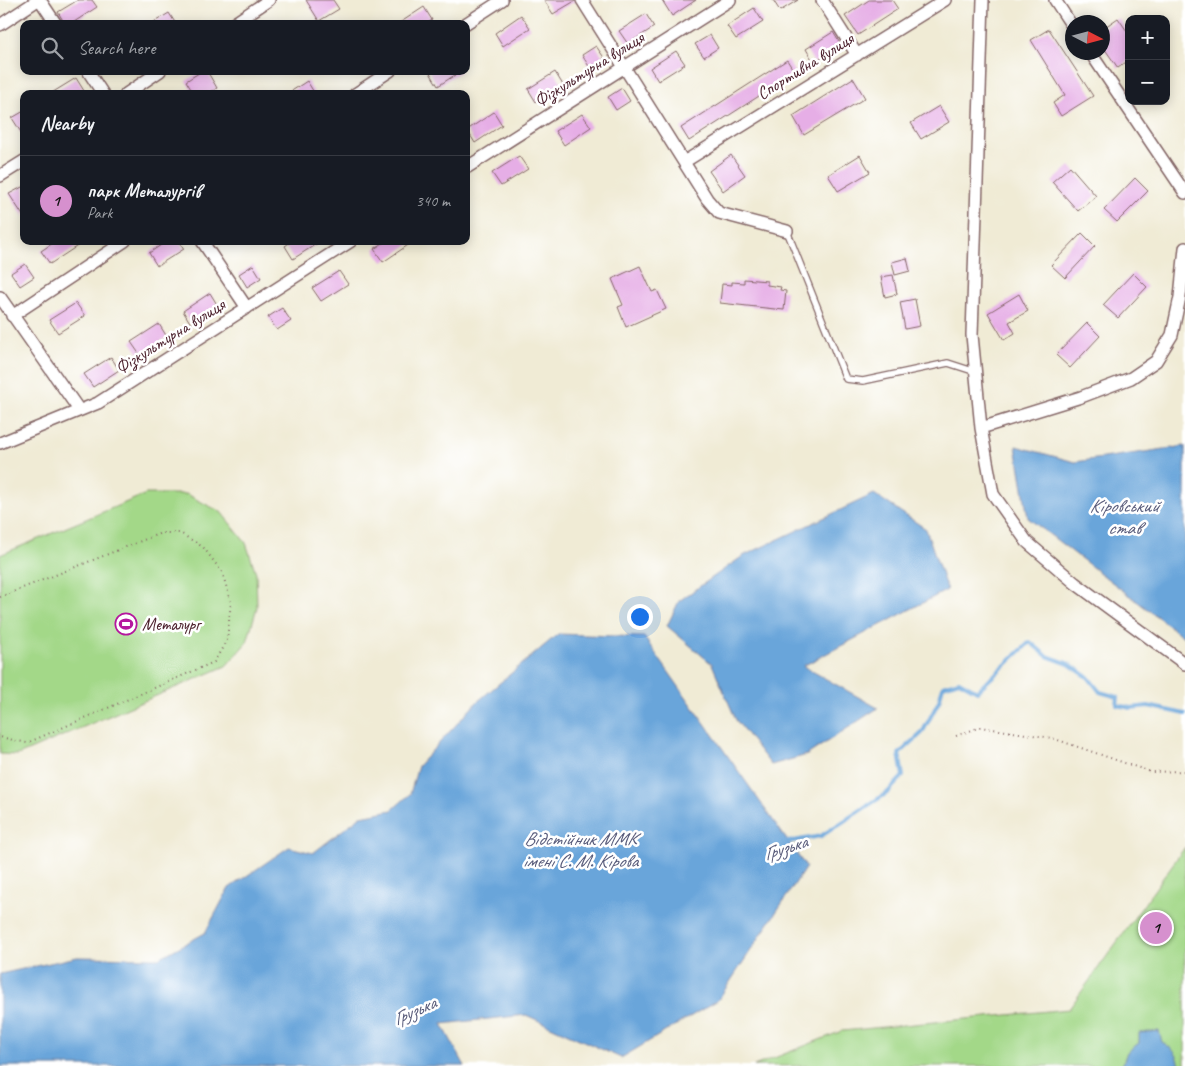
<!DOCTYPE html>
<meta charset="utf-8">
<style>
body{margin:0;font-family:Caveat,sans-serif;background:#242831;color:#f1f3f6}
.controls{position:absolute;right:15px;top:15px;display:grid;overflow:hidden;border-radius:10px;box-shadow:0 2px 12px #0003}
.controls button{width:45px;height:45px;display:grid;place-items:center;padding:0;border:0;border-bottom:1px solid #363941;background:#171b24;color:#f1f3f6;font:25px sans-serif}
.compass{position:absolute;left:1065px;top:15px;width:45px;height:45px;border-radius:50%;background:#171b24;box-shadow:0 2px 12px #0003;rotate:96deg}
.you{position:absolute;left:639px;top:616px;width:18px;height:18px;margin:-12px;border:4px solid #fff;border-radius:50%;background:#1a73e8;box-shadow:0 0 0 8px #1a73e833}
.badge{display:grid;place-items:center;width:32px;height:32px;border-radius:50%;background:#d690ce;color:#111;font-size:16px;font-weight:700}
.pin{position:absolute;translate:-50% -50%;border:2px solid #fff;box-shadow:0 1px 5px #0006}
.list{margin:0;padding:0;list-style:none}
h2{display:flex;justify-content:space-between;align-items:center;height:65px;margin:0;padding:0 20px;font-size:21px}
h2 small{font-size:16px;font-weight:400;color:#9ea1a6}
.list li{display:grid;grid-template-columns:32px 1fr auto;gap:15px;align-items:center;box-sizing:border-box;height:90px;padding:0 20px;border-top:1px solid #363941}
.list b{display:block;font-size:19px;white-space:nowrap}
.list p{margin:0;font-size:16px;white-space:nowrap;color:#9ea1a6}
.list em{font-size:16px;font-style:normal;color:#9ea1a6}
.icon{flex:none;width:28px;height:28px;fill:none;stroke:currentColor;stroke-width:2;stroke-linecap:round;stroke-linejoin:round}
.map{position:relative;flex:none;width:1185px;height:1066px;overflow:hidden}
.search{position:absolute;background:#171b24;box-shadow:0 2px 12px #0003;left:20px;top:20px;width:450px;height:55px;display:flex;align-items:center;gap:12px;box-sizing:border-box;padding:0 18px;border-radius:10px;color:#9ea1a6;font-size:19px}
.panel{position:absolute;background:#171b24;box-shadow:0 2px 12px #0003;left:20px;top:90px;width:450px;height:155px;border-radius:10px}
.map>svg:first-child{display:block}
</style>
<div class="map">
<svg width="1185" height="1066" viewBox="0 0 1185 1066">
<rect width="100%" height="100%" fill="#fff"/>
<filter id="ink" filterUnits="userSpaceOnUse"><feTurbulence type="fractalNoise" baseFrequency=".02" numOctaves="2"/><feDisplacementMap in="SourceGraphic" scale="10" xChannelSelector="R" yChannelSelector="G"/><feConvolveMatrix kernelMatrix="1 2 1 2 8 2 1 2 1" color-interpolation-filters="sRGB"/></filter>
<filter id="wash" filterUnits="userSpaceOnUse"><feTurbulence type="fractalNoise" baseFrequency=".0096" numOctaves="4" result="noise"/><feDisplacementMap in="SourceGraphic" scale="20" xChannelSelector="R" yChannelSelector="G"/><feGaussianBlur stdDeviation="1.12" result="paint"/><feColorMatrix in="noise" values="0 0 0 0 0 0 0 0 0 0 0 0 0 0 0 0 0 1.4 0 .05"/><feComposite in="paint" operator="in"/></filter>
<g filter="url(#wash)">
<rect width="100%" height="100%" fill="#f0ebd5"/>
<!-- green -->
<path fill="#a3d888" stroke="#767c5a" d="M 146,494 L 186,494 L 221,512 L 246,543 L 256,573 L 257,607 L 247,642 L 226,666 L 18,755 L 0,754 L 0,555 Z
M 1185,847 L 1185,1066 L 754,1066 L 842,1031 L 1069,1009 Z"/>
<!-- water -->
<path fill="#69a5da" stroke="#5a6282" d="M 1016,446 L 1075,462 L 1185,446 L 1185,638 L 1028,518 Z
M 874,494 L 926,529 L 947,590 L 803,666 L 878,708 L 807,755 L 771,765 L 736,720 L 712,664 L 667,626 L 679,601 L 743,556 Z
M 558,634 L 644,637 L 806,867 L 718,1000 L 621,1058 L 526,1015 L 442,1024 L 465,1066 L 0,1066 L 0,974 L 77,957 L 159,958 L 205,933 L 229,888 L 289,847 L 313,853 L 361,816 L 392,810 L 410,794 L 418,766 L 477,702 Z
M 1159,1031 L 1162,1042 C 1172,1048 1178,1054 1180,1066 L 1122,1066 L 1127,1052 L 1139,1043 L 1139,1033 Z"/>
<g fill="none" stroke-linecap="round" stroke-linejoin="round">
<!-- stream -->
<path stroke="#69a5da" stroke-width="4" d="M 788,842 L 821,836 L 887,793 L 903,776 L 899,754 L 922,733 L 939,701 L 943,686 L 959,681 L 977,691 L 1030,642 L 1047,656 L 1069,664 L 1088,677 L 1100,692 L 1118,697 L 1117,705 L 1131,708 L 1148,706 L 1185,714"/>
</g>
<g id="blocks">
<!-- building -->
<path fill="#e6aee6" d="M 78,0 L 92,0 L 97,7 L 71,24 L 65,24 L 58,12 Z
M 306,0 L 333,0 L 339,9 L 319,21 Z
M 544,0 L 575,0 L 575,1 L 553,14 Z
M 662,0 L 696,0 L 672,16 Z
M 773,0 L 798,0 L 780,11 Z
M 869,0 L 892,0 L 898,9 L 858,35 L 845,16 Z
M 424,7 L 432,20 L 427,24 L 398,24 Z
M 754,8 L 763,22 L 736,39 L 727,26 Z
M 169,13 L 176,24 L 151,24 Z
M 646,14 L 654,27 L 628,44 L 619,31 Z
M 521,15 L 530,28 L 503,46 L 495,33 Z
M 1118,18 L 1129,34 L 1129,60 L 1118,68 L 1102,45 L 1102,29 Z
M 1049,29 L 1093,96 L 1061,116 L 1053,103 L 1065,95 L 1031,40 Z
M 833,32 L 841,45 L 814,63 L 806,49 Z
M 710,35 L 718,48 L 704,57 L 695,44 Z
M 596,46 L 605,59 L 590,68 L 582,55 Z
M 676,51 L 685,64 L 658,81 L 650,68 Z
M 787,60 L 795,73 L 689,141 L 681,128 Z
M 202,71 L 207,71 L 217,88 L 208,94 L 194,94 L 186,81 Z
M 429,71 L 461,71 L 438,86 Z
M 555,72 L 563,85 L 536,102 L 528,89 Z
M 76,78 L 86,94 L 50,94 Z
M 853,78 L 865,98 L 804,135 L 793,116 Z
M 307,81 L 315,94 L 287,94 Z
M 622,88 L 630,101 L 616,110 L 608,97 Z
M 939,106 L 949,122 L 921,139 L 911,123 Z
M 24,111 L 24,137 L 12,118 Z
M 494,112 L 502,125 L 475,143 L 467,130 Z
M 582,114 L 591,127 L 564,145 L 555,131 Z
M 731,155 L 745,175 L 723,191 L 709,171 Z
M 860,155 L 870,172 L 838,191 L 828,175 Z
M 519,156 L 528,169 L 501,186 L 492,173 Z
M 1070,166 L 1096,196 L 1078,211 L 1052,182 Z
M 1135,178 L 1148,191 L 1117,222 L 1104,210 Z
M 24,186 L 24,217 L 9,194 Z
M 1082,233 L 1095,246 L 1065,278 L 1051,265 Z
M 56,241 L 85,241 L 50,264 L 41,251 Z
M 167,241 L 179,241 L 184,249 L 157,266 L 149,253 Z
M 292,241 L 321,241 L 293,259 L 285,246 Z
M 386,241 L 414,241 L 383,262 L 374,249 Z
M 907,258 L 910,271 L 895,275 L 892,262 Z
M 25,264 L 34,277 L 20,286 L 11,273 Z
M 253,265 L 261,278 L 247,287 L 239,274 Z
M 640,266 L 652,292 L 657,290 L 666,309 L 626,327 L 618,307 L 623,305 L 612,279 Z
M 339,271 L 348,284 L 321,301 L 312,288 Z
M 1133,273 L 1147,287 L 1118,318 L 1103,305 Z
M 893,275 L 897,294 L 885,297 L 881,277 Z
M 744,279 L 767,281 L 767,285 L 781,287 L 780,290 L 786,291 L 784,310 L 720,303 L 722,284 L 732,285 L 732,282 L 744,283 Z
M 210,293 L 218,306 L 191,324 L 183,311 Z
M 1019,294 L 1028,311 L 1009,322 L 1015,333 L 1004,340 L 988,313 Z
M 915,299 L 920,326 L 905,329 L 900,302 Z
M 76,303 L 85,316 L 58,333 L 49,320 Z
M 282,308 L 291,321 L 277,330 L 268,317 Z
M 1087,323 L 1100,336 L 1070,368 L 1056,355 Z
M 159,324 L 167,337 L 140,355 L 131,342 Z
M 111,357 L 119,370 L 93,387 L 84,374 Z"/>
</g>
</g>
<g filter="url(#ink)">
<use href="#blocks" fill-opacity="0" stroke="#846666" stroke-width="1"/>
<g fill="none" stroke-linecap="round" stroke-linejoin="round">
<!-- lane casing -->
<g stroke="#846666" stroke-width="8">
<path id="lane" d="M 787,231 L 846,379 L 863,381 L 948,363 L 976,372"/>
</g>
<!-- street casing -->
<g stroke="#846666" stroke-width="14">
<path id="street" d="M 40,0 L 56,24
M 582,0 L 707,199 L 719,213 L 787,231
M 822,0 L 857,55
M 1055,0 L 1072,26
M 233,24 L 269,0
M 465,24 L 502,0
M 0,25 L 38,0
M 1090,52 L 1185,193
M 88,71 L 103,94
M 126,94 L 160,71
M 355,94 L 390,71
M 684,162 L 945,0
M 466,168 L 730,0
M 0,176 L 24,161
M 202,241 L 247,308
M 1185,248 L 1180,297 L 1172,335 L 1156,361 L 1131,378 L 1081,397 L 981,428 L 993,494 L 1027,542 L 1075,583 L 1185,664
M 0,297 L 79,410
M 12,316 L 125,241
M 981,428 L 972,335 L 983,0
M 0,443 L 98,403 L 351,241"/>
</g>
<!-- path -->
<path stroke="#846666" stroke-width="2" stroke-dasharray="1 4" stroke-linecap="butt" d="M 0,597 L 161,533 L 180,533 L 203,547 L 222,572 L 231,602 L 227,640 L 214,662 L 27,743 L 0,737
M 956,736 L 980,727 L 1052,738 L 1151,772 L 1185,771"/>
<!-- lane -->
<use href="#lane" stroke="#fff" stroke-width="5.5"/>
<!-- street -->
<use href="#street" stroke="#fff" stroke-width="11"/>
</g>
</g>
<!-- icons -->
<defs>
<g id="stadium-ring" transform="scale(1.125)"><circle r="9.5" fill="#fff" stroke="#b5179e" stroke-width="1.5"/><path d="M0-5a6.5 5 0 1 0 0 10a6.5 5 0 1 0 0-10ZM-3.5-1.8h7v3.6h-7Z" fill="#b5179e"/></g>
</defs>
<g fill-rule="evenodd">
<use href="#stadium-ring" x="126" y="624"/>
</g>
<g text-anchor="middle" stroke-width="5" stroke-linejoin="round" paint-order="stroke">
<!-- street labels -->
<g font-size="18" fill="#4a1f2b" stroke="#fff">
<text transform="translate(805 66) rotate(-32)" y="6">Спортивна вулиця</text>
<text transform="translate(589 69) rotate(-32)" y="6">Фiзкультурна вулиця</text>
<text transform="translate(170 336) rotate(-32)" y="6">Фiзкультурна вулиця</text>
</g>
<!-- poi labels -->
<g font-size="18" fill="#4a1f2b" stroke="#fff" text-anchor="start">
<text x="142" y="630">Металург</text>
</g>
<!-- water labels -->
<g font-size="19" font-style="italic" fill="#585b7a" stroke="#fff">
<text x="1124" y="512">Кіровський<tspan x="1124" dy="22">став</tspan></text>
<text x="580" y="845">Відстійник ММК<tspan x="580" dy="22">імені С. М. Кірова</tspan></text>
<text transform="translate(785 847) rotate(-18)" y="7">Грузька</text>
<text transform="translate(414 1010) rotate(-24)" y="7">Грузька</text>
</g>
</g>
</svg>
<div class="controls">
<button>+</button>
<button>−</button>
</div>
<svg class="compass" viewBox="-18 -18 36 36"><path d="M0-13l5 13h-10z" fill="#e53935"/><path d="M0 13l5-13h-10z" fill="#9ea1a6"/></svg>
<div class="you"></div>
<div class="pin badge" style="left:1156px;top:928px">1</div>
<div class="search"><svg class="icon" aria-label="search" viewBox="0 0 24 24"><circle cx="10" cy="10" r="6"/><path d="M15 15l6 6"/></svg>Search here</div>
<section class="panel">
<h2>Nearby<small></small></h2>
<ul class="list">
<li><span class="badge">1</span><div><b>парк Металургів</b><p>Park</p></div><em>340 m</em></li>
</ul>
</section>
</div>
